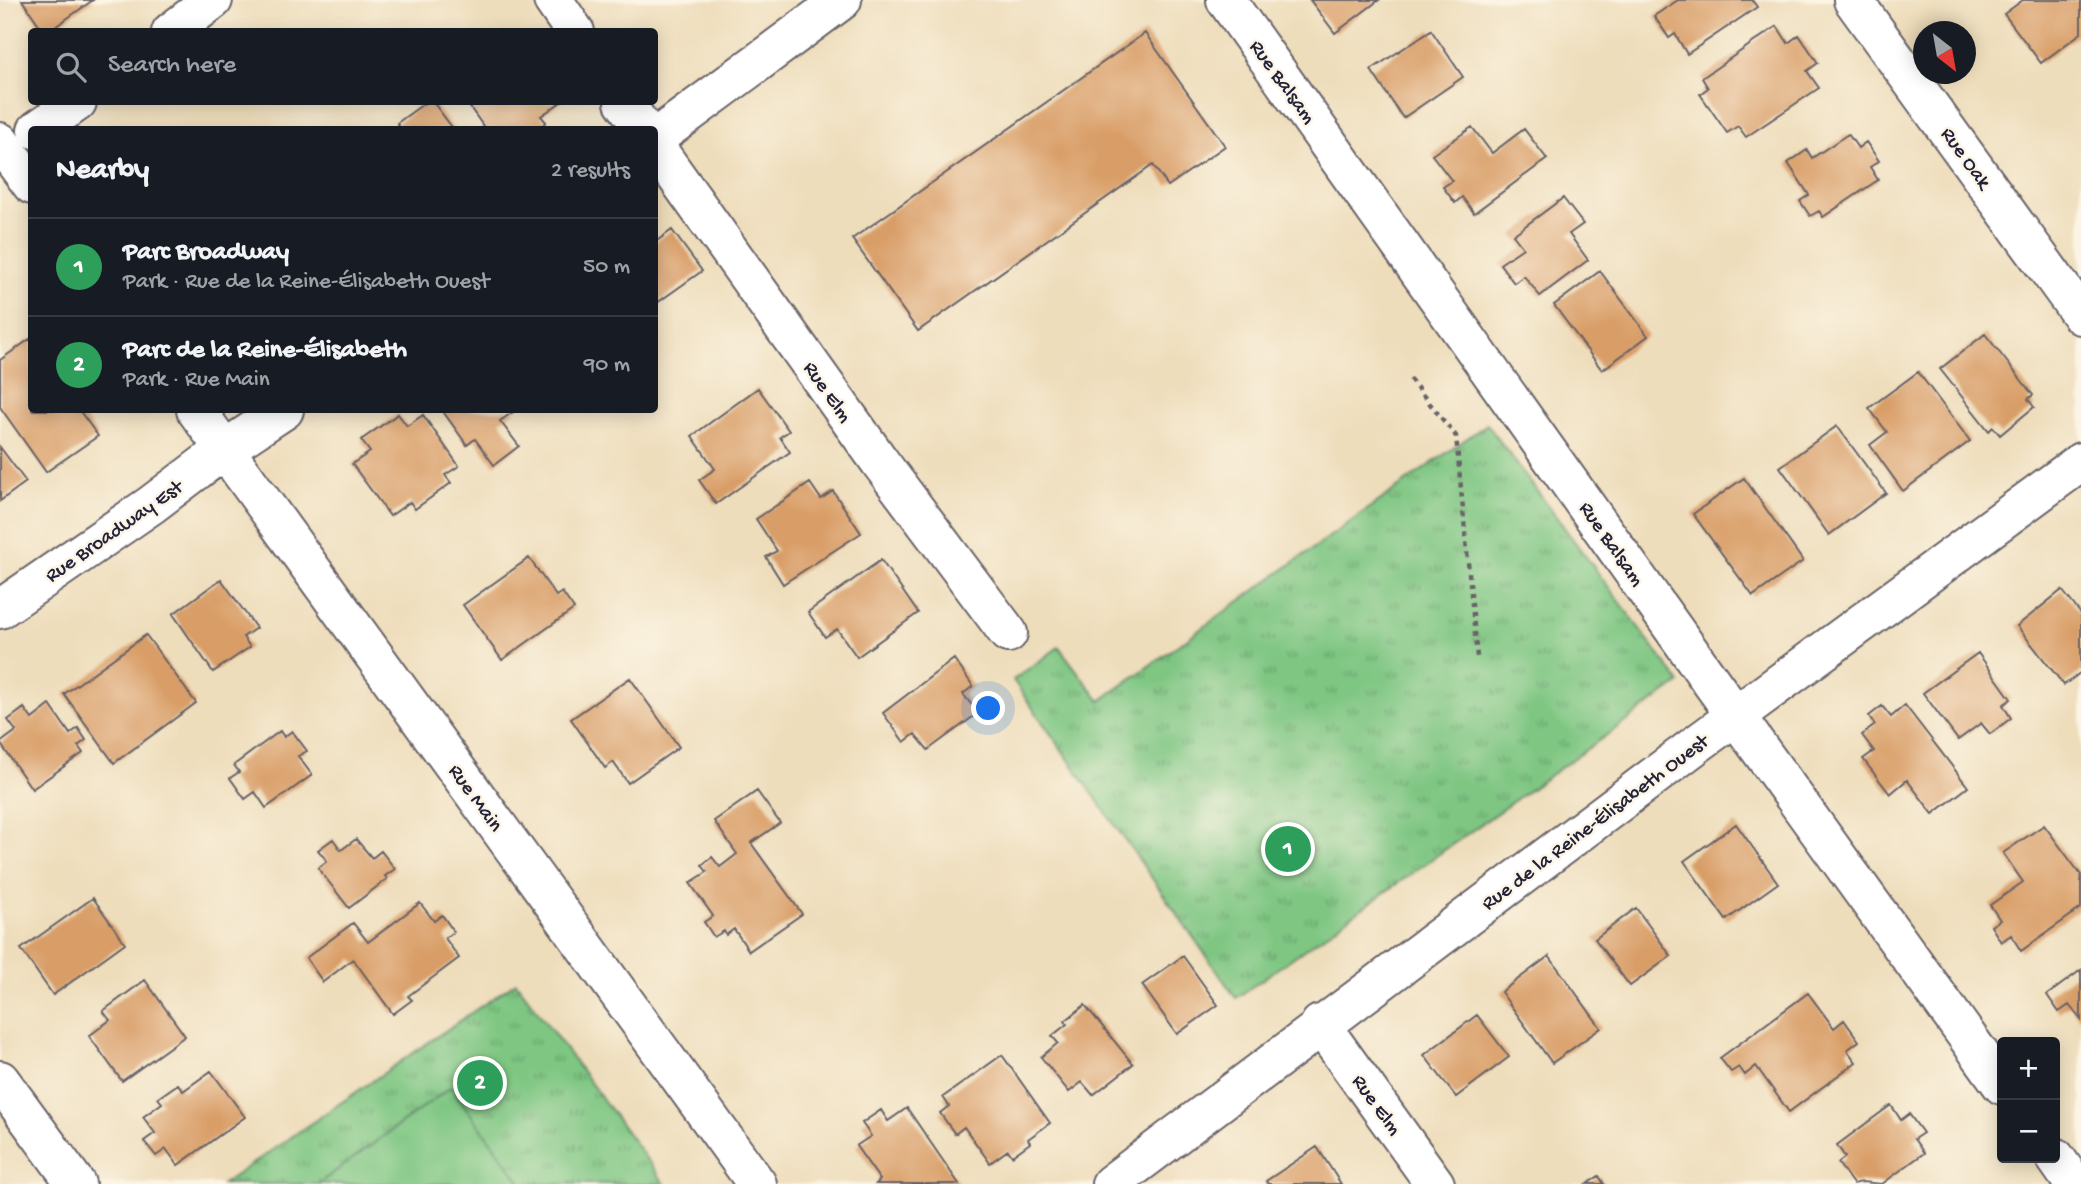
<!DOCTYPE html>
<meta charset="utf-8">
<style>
body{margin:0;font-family:"Gochi Hand",sans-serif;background:#20242c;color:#f1f3f6}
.controls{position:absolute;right:21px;bottom:21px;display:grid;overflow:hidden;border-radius:7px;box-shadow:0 4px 18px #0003}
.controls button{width:63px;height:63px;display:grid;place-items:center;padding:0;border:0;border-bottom:2px solid #363941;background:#171b24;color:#f1f3f6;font:35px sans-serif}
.compass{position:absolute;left:1913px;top:21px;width:63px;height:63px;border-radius:50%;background:#171b24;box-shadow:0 4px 18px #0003;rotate:149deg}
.you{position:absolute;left:989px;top:709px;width:24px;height:24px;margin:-18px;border:5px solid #fff;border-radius:50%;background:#1a73e8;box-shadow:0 0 0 10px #1a73e833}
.badge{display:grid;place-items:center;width:46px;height:46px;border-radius:50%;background:#0f766e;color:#fff;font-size:23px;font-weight:700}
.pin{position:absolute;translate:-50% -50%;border:4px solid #fff;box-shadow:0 2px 7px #0006}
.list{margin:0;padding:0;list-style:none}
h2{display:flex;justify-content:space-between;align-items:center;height:91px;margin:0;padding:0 28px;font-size:30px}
h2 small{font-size:23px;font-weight:400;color:#9ea1a6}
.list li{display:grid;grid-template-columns:46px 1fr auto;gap:21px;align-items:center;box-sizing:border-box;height:98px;padding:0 28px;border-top:2px solid #363941}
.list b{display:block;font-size:26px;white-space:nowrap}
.list p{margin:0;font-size:23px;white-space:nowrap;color:#9ea1a6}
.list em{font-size:23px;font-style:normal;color:#9ea1a6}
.icon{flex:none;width:38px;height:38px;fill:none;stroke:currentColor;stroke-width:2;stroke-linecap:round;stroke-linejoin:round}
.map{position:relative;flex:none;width:2081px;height:1184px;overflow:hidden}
.search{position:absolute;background:#171b24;box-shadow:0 4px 18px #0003;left:28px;top:28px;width:630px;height:77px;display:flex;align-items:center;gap:18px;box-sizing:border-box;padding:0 24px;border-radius:7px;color:#9ea1a6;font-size:26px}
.panel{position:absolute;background:#171b24;box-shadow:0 4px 18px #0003;left:28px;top:126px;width:630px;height:287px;border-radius:7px}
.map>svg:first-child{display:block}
</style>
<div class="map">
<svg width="2081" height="1184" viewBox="0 0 2081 1184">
<defs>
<pattern id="park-tufts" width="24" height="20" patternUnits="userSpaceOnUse" patternTransform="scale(1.75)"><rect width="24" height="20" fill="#7ec682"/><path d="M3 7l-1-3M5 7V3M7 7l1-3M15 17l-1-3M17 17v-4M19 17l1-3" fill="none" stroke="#67a06c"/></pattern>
</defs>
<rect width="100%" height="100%" fill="#fcf5e5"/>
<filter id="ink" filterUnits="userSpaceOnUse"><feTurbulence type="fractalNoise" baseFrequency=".0143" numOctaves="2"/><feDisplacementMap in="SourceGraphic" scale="14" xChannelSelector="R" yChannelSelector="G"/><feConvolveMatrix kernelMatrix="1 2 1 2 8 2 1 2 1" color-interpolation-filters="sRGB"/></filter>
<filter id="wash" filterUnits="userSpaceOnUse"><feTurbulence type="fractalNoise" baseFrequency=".00686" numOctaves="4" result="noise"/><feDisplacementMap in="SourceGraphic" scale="28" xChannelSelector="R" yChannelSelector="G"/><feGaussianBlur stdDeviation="1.57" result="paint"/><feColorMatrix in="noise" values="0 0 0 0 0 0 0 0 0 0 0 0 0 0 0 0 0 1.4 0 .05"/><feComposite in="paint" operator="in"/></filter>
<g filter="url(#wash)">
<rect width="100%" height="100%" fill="#edb"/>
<!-- park -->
<path fill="url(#park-tufts)" stroke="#50745e" stroke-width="2" d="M 1487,424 L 1680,683 L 1236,998 L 1013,680 L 1059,647 L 1100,701 Z
M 516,982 L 665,1184 L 223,1184 Z"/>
<!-- pitch -->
<path fill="#7ec682" stroke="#50745e" stroke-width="2" d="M 451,1087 L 522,1184 L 318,1184 Z"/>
<g id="blocks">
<!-- building -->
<path fill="#d99e68" d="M 22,0 L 93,0 L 48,32 L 44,32 Z
M 1310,0 L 1379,0 L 1335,33 Z
M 1678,0 L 1752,0 L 1757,7 L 1687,54 L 1675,34 L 1669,38 L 1654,16 Z
M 2023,0 L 2081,0 L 2081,33 L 2041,63 L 2004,14 Z
M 1777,26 L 1788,43 L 1799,35 L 1818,63 L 1807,71 L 1819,88 L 1746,137 L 1738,126 L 1727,133 L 1700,94 L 1708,88 L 1702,78 Z
M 1431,30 L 1463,77 L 1403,118 L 1371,70 Z
M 1145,33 L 1225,146 L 1168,186 L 1153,165 L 918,331 L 852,239 Z
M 426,102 L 433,102 L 454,130 L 401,130 L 397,123 Z
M 469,102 L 561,102 L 541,116 L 546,122 L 537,130 L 486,130 L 467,103 Z
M 1472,127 L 1492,153 L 1524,129 L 1547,159 L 1474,213 L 1462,197 L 1455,203 L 1443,187 L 1452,181 L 1432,155 Z
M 1848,134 L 1858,148 L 1866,142 L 1879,161 L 1870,167 L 1878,180 L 1823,217 L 1819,211 L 1810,216 L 1800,201 L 1809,195 L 1788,163 L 1807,150 L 1812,158 Z
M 1563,198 L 1583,224 L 1569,234 L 1588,260 L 1540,296 L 1524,276 L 1514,283 L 1500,264 L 1523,248 L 1513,235 Z
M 672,230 L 702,271 L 654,305 L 654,243 Z
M 1600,271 L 1648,336 L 1602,370 L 1554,305 Z
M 1985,334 L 2033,395 L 2028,399 L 2034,407 L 2000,435 L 1993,427 L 1989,431 L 1940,369 Z
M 30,339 L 32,342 L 32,410 L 79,410 L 98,436 L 46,472 L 0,407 L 0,360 Z
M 1918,372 L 1970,441 L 1903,491 L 1870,445 L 1887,432 L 1869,408 Z
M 758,388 L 789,431 L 780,437 L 790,452 L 716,504 L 699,480 L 715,469 L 692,436 Z
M 442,410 L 516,410 L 500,421 L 519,446 L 494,465 L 475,439 L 467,445 Z
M 398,414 L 407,426 L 423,415 L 459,466 L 445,475 L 451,483 L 415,509 L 410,502 L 390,516 L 352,464 L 370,452 L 361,440 Z
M 1837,426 L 1886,493 L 1829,535 L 1780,467 Z
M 0,447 L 26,482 L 0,501 Z
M 1744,478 L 1803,561 L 1753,596 L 1693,514 Z
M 810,483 L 821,499 L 833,491 L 861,533 L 783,584 L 766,557 L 777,551 L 756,519 Z
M 529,558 L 556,596 L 562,592 L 574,609 L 502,660 L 463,605 Z
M 881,560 L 918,613 L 857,657 L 837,629 L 825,637 L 808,612 Z
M 221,579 L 256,628 L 243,637 L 250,647 L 213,672 L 173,614 Z
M 2062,590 L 2081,614 L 2081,672 L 2064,685 L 2017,626 Z
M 146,635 L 196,703 L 114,763 L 64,694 Z
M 1978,653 L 2011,699 L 2003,705 L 2011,718 L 1990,734 L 1981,723 L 1958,740 L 1923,693 Z
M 954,659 L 973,686 L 963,694 L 978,713 L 928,750 L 915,734 L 904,742 L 883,713 Z
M 630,678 L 679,747 L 628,783 L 613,762 L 605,768 L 571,719 Z
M 50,705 L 70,734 L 78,728 L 86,740 L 78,746 L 83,753 L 32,789 L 0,743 L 16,731 L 8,720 L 24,708 L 32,719 Z
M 1905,705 L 1968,787 L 1933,814 L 1907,780 L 1890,794 L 1863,759 L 1874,751 L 1862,735 L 1875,725 L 1869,716 L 1882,706 L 1891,717 Z
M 280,731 L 284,737 L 292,731 L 307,751 L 298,756 L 312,775 L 266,808 L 255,792 L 245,799 L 230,778 L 239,772 L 234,765 Z
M 757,791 L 780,823 L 751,843 L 802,914 L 749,951 L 734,929 L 726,935 L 724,931 L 714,937 L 704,922 L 713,916 L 690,883 L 707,872 L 702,865 L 712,857 L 720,867 L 737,854 L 714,821 Z
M 1736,824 L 1778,883 L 1726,920 L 1684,861 Z
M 2044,825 L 2081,875 L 2081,908 L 2021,951 L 2011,935 L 2001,942 L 1991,926 L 2000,920 L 1990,905 L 2023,882 L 2003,853 Z
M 333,839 L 341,850 L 356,839 L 372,858 L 381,851 L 395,869 L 385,876 L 387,879 L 349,908 L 318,868 L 327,861 L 318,850 Z
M 93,898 L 125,943 L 53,995 L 21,949 Z
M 420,903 L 434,921 L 442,915 L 454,932 L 445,938 L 459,958 L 408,996 L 412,1000 L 393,1014 L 353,959 L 323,982 L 306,958 L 353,923 L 368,942 Z
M 1636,908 L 1671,956 L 1630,986 L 1595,939 Z
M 1183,956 L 1218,1005 L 1177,1034 L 1142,985 Z
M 1549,956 L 1601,1028 L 1552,1063 L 1501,992 Z
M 2081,970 L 2081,1020 L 2069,1005 L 2059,1012 L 2047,995 Z
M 145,980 L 185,1036 L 122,1081 L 89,1036 L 110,1020 L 103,1011 Z
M 1808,993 L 1834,1028 L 1844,1020 L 1859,1041 L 1847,1050 L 1856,1062 L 1789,1112 L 1756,1066 L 1745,1075 L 1739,1067 L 1731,1072 L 1720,1058 Z
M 1085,1005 L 1133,1064 L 1093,1095 L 1082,1082 L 1069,1092 L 1041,1057 L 1058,1043 L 1052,1036 L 1067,1024 L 1065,1021 Z
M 1477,1015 L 1509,1057 L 1456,1097 L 1424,1055 Z
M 1002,1055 L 1050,1123 L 1028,1139 L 1030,1143 L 1012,1156 L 1008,1150 L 990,1163 L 964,1127 L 955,1134 L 940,1113 L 949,1106 L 943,1097 Z
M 211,1071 L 245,1117 L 178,1165 L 166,1149 L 156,1156 L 144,1141 L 155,1133 L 143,1117 L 162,1103 L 158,1098 L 178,1084 L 183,1091 Z
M 1891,1105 L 1901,1120 L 1909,1114 L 1923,1133 L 1914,1139 L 1924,1153 L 1882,1184 L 1862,1182 L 1853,1184 L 1838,1163 L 1845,1157 L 1837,1145 Z
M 907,1108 L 959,1184 L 876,1184 L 880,1180 L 856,1146 L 871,1136 L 862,1123 L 881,1110 L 888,1121 Z
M 1317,1147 L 1341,1184 L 1268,1184 L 1266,1181 Z
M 1599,1176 L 1604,1184 L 1587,1184 Z"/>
</g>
</g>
<g filter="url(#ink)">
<use href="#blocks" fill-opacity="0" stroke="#696368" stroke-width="2"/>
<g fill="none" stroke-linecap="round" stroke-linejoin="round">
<!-- minor casing -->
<g stroke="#696368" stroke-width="42">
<path id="minor" d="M 553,0 L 575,32
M 1226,0 L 1712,683 L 2002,1085
M 1853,0 L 2081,315
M 171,32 L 213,0
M 624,102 L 644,130
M 37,130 L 77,102
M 654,139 L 842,0
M 0,142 L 32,185
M 654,145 L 880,462 L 1008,633
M 196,410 L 757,1184
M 0,609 L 151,505 L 225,449 L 284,410
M 1320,1024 L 1435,1184
M 0,1080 L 76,1184
M 2055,1157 L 2074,1184
M 1111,1184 L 1697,744 L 2081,462"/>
</g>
<!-- path -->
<path stroke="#696368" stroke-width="4.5" stroke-dasharray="5 5" stroke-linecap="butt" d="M 1410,379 L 1456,436 L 1477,657"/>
<!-- minor -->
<use href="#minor" stroke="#fff" stroke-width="38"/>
</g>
</g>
<g text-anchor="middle" stroke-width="5" stroke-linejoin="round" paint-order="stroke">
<!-- street labels -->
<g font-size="21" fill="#22223b" stroke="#fcf5e5">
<text transform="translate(1284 81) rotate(54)" y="7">Rue Balsam</text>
<text transform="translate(1967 157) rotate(54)" y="7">Rue Oak</text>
<text transform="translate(829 391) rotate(55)" y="7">Rue Elm</text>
<text transform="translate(113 530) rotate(-35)" y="7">Rue Broadway Est</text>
<text transform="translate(1613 543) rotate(55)" y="7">Rue Balsam</text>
<text transform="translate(477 797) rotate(54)" y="7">Rue Main</text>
<text transform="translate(1594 821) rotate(-37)" y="7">Rue de la Reine-Élisabeth Ouest</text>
<text transform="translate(1378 1104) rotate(54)" y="7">Rue Elm</text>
</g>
</g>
</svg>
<div class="controls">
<button>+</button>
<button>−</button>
</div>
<svg class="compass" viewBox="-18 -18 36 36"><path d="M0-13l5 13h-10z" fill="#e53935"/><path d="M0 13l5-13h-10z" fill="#9ea1a6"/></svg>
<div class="you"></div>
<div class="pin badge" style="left:1288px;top:849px;background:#2e9e5b">1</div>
<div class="pin badge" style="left:480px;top:1083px;background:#2e9e5b">2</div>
<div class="search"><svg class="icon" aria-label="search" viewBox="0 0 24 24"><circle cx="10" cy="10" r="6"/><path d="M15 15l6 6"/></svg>Search here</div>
<section class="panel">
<h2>Nearby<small>2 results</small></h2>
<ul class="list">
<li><span class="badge" style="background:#2e9e5b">1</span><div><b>Parc Broadway</b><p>Park · Rue de la Reine-Élisabeth Ouest</p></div><em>50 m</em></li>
<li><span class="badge" style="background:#2e9e5b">2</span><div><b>Parc de la Reine-Élisabeth</b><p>Park · Rue Main</p></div><em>90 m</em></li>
</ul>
</section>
</div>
